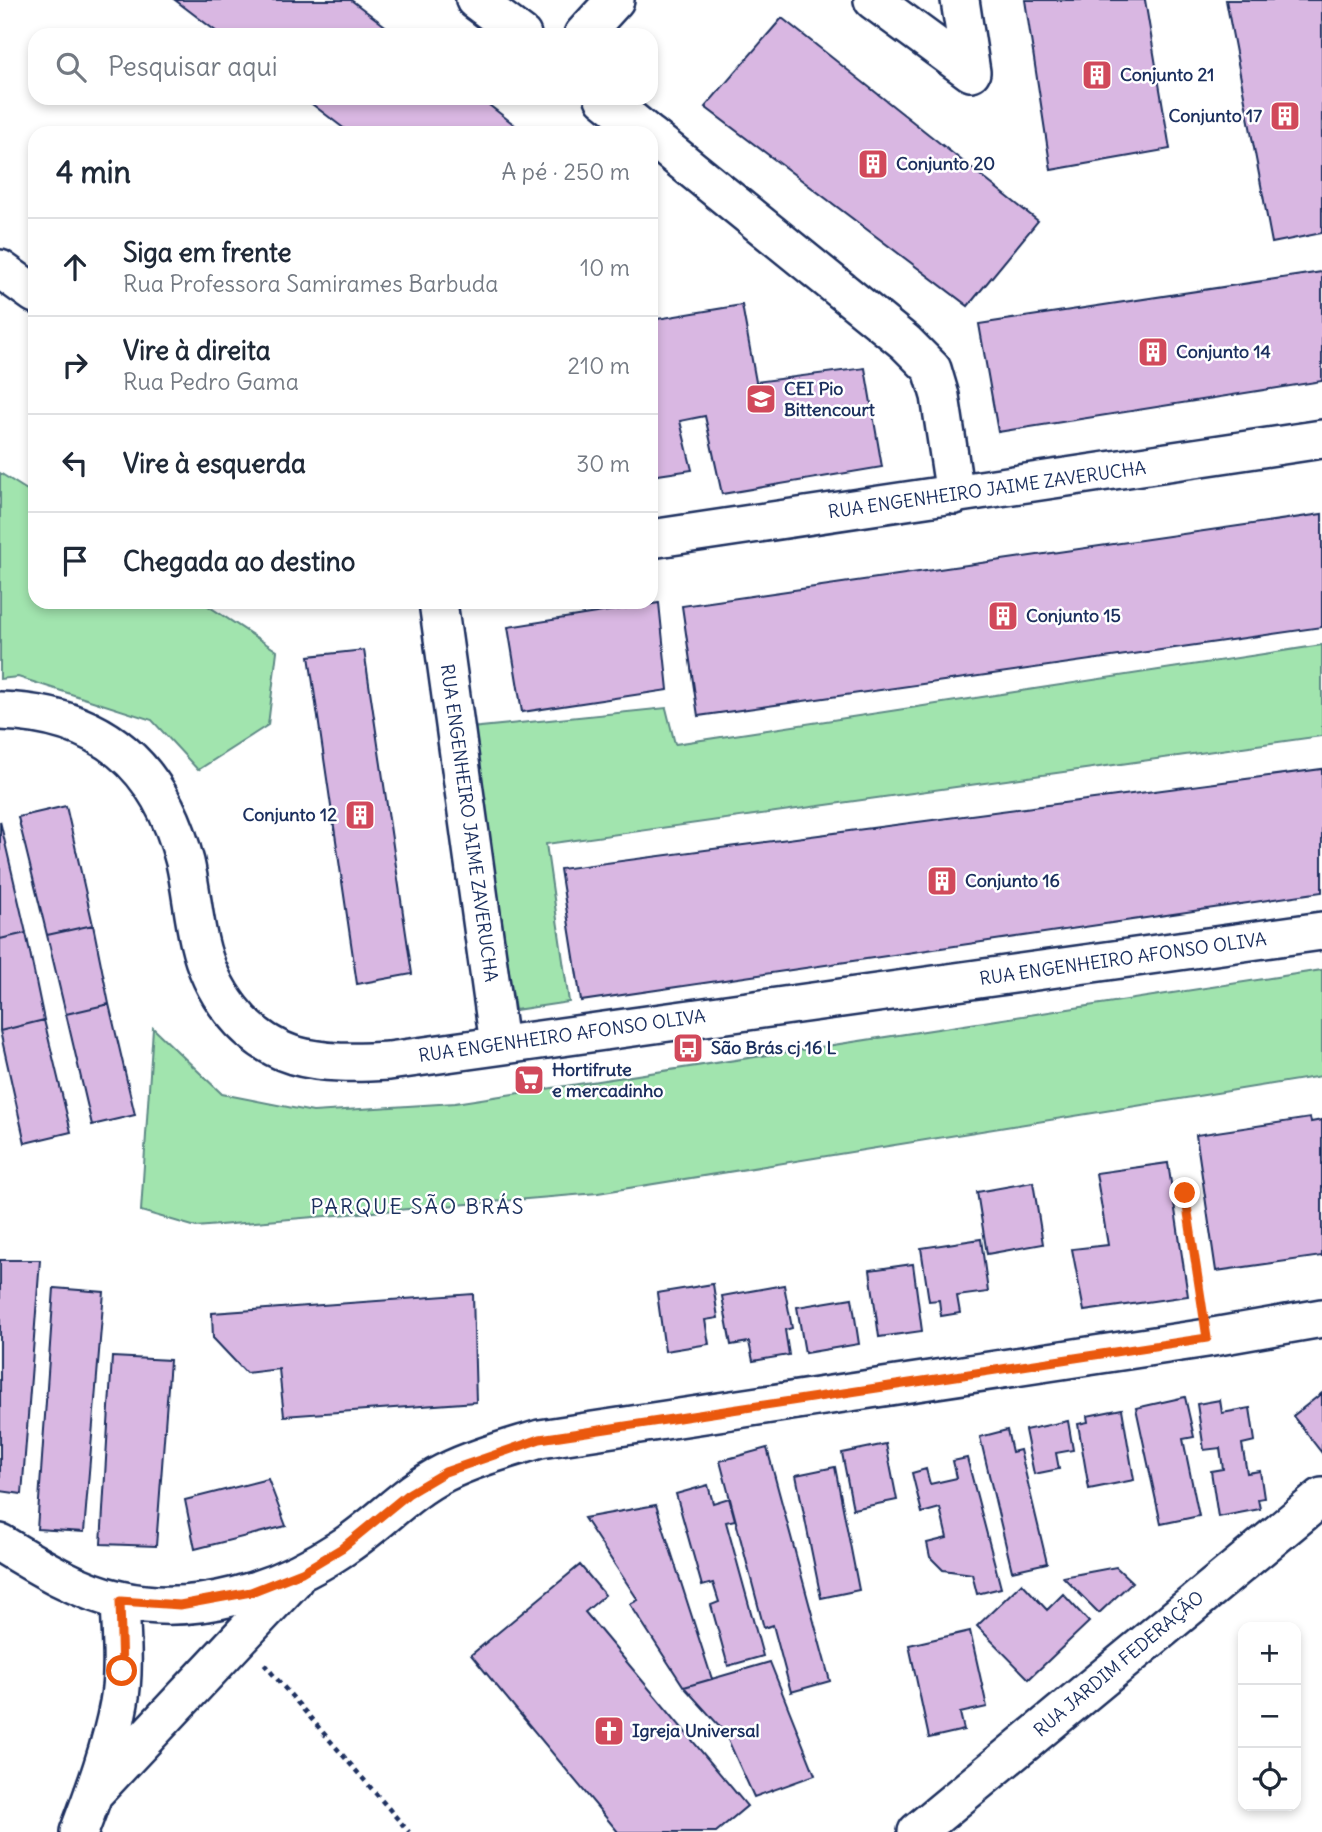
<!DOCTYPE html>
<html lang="pt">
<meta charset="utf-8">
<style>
body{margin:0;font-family:Delius,sans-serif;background:#f6f6f7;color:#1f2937}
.controls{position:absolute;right:21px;bottom:21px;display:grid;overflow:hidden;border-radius:14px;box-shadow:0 4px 10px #0003}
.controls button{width:63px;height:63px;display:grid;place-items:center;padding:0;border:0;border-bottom:2px solid #e0e1e3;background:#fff;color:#1f2937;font:35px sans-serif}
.stop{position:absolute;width:21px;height:21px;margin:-16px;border:5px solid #ea580c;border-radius:50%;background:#fff}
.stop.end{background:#ea580c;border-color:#fff;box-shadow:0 2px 7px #0008}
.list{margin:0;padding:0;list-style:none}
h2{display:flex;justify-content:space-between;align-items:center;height:91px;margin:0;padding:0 28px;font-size:30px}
h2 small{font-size:23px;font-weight:400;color:#747a83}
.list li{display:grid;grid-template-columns:46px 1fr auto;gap:21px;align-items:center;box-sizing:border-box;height:98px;padding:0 28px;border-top:2px solid #e0e1e3}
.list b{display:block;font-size:26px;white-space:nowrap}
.list p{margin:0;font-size:23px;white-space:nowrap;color:#747a83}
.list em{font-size:23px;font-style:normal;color:#747a83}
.icon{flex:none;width:38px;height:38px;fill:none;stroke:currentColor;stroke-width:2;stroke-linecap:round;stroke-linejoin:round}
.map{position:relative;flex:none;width:1322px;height:1832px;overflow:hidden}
.search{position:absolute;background:#fff;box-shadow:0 4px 10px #0003;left:28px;top:28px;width:630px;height:77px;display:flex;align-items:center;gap:18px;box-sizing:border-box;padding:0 24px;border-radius:21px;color:#747a83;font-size:26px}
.panel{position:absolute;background:#fff;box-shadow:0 4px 10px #0003;left:28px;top:126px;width:630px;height:483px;border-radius:21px}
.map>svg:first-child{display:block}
</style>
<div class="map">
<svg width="1322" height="1832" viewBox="0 0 1322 1832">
<rect width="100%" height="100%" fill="#fff"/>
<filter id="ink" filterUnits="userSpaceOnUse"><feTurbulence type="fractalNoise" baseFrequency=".0143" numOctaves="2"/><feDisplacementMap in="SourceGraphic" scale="14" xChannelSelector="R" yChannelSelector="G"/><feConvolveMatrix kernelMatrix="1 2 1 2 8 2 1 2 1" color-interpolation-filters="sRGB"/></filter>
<g filter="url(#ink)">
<!-- green -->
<path fill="#a1e4ae" stroke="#5e8a86" stroke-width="2" d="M 0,473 L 35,495 L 35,602 L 202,602 L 277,651 L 268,725 L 198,770 L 152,720 L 18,677 L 0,679 Z
M 1322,645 L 1322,736 L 546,844 L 569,1002 L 515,1010 L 471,728 L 666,708 L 675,744 Z
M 1322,970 L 1322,1076 L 598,1193 L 196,1227 L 141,1211 L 153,1028 L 222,1094 L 313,1112 L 455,1103 Z"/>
<!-- building -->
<path fill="#d9b7e2" stroke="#1b2f5e" stroke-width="2" d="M 175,0 L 351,0 L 397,35 L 221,35 Z
M 1025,0 L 1145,0 L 1170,149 L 1051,170 Z
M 1226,0 L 1322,0 L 1322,233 L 1272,243 Z
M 782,18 L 1038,221 L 968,306 L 705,107 Z
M 304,98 L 480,98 L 525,133 L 350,133 Z
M 1322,272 L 1322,381 L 998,432 L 979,324 Z
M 742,305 L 756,382 L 865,368 L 882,467 L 722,494 L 705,416 L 680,421 L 692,470 L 651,476 L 651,320 Z
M 1322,514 L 1322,627 L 698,716 L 682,606 Z
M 659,603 L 668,690 L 522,712 L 508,627 Z
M 364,650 L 412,974 L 357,984 L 309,656 Z
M 1322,769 L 1322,892 L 581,1001 L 560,869 Z
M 66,806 L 93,925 L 47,935 L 18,817 Z
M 0,821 L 26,933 L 0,939 Z
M 93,925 L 109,1004 L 66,1014 L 47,935 Z
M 26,933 L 44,1020 L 0,1031 L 0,939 Z
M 109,1004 L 135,1115 L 92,1125 L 66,1014 Z
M 44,1020 L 71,1132 L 25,1143 L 0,1031 Z
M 1310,1118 L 1311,1122 L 1322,1120 L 1322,1256 L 1216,1271 L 1196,1135 Z
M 1168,1163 L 1188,1296 L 1084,1311 L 1072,1249 L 1108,1245 L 1096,1173 Z
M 1033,1182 L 1043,1244 L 987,1254 L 977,1192 Z
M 981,1239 L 988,1292 L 957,1296 L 960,1313 L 941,1316 L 939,1300 L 929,1301 L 921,1248 Z
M 0,1260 L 40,1260 L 22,1494 L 0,1491 Z
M 913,1264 L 922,1331 L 879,1337 L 870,1270 Z
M 713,1284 L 718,1318 L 705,1320 L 709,1344 L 665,1351 L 657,1293 Z
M 784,1285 L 792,1328 L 785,1330 L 789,1355 L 753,1361 L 749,1342 L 731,1345 L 722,1296 Z
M 54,1288 L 104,1292 L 84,1532 L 37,1529 Z
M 473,1294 L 476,1402 L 284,1416 L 279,1369 L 246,1373 L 213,1338 L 212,1313 Z
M 852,1298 L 859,1344 L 805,1353 L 797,1307 Z
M 112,1357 L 170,1360 L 156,1546 L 101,1544 Z
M 1322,1393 L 1322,1453 L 1293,1416 Z
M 1185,1397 L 1194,1437 L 1183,1439 L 1199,1516 L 1161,1524 L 1136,1408 Z
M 1220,1400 L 1222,1413 L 1250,1408 L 1255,1441 L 1242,1444 L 1247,1473 L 1260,1471 L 1264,1498 L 1258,1499 L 1260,1509 L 1218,1517 L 1211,1471 L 1223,1469 L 1220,1448 L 1204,1450 L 1197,1404 Z
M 1122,1409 L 1134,1480 L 1089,1489 L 1078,1424 L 1088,1422 L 1087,1416 Z
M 1068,1421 L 1073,1450 L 1056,1453 L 1059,1469 L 1034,1474 L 1025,1430 Z
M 1007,1430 L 1012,1452 L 1020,1450 L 1047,1563 L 1012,1571 L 980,1437 Z
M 886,1444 L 897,1500 L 853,1509 L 842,1453 Z
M 767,1448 L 830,1681 L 791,1692 L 773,1625 L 764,1628 L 720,1461 Z
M 967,1458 L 1001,1588 L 977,1594 L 972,1574 L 943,1570 L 930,1557 L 927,1543 L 947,1538 L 940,1508 L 922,1513 L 912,1473 L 926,1469 L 930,1484 L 957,1478 L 953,1461 Z
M 835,1467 L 859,1590 L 821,1598 L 796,1475 Z
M 268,1479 L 286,1526 L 195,1549 L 185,1500 Z
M 708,1485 L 713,1503 L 729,1498 L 735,1520 L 726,1522 L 763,1656 L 728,1666 L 711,1605 L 719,1602 L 713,1583 L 702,1586 L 676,1494 Z
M 656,1505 L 712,1679 L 684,1687 L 630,1604 L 638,1600 L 584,1518 Z
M 580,1565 L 605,1595 L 585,1612 L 747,1806 L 716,1832 L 618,1832 L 471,1655 Z
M 1116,1567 L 1132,1582 L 1099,1613 L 1063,1577 Z
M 1022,1583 L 1047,1610 L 1063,1594 L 1089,1622 L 1029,1679 L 977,1626 Z
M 970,1631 L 987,1707 L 960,1713 L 964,1730 L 929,1738 L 909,1645 Z
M 770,1662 L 815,1775 L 754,1797 L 724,1731 L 684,1687 Z"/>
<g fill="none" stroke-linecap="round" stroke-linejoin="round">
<!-- minor casing -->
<g stroke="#1b2f5e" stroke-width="42">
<path id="minor" d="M 475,0 L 522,35
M 873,0 L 971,72 L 960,0
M 583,35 L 615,0
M 604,98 L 647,133
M 651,136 L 905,342 L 932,369 L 940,396 L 955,495
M 0,269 L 35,294
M 651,539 L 1322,439
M 438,602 L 499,1044
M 0,711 C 101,714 160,764 185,862 C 191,888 193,915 199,941 C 210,990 243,1039 293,1055 C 324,1064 357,1063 389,1061 L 1322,931
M 0,1543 C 36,1565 78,1591 120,1600 C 195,1617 279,1590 342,1548 C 378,1525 406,1492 444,1473 C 474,1458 508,1449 540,1439 L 1207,1338 L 1322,1318
M 93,1794 L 294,1580
M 79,1832 C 95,1790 111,1747 119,1703 C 125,1669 121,1634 120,1600
M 917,1832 L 1322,1497"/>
</g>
<!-- path -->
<path stroke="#1b2f5e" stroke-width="4.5" stroke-dasharray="5 5" stroke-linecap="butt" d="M 1185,1193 L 1202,1303
M 264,1664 L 409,1832"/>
<!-- minor -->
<use href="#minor" stroke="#fff" stroke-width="37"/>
</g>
</g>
<g fill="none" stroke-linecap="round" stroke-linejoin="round" filter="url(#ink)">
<!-- route -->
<path stroke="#ea580c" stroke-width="9" d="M 122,1671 L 120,1601 L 180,1605 L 251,1592 L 302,1572 L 342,1548 L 408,1494 L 445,1472 L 540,1439 L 1207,1338 L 1185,1193"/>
</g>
<!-- icons -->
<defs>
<g id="building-square" transform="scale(1.575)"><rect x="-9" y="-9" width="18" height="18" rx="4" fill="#d1495b" stroke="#fff"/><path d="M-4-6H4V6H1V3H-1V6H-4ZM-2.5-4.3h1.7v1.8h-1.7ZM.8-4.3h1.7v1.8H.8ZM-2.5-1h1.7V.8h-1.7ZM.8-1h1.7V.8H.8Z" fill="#fff"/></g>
<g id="school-square" transform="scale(1.575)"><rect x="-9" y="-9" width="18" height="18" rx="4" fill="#d1495b" stroke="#fff"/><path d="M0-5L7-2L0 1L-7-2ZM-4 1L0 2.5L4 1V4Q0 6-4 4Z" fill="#fff"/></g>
<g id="bus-square" transform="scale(1.575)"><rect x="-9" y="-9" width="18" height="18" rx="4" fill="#d1495b" stroke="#fff"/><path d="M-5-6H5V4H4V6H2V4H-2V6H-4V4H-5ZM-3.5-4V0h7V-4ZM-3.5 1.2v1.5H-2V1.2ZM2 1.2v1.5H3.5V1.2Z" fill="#fff"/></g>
<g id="supermarket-square" transform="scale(1.575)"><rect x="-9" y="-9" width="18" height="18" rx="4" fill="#d1495b" stroke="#fff"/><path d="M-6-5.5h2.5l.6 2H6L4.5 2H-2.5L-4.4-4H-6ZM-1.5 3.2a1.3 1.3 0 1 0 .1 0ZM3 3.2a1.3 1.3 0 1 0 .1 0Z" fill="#fff"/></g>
<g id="church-square" transform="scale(1.575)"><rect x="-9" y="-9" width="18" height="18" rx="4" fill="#d1495b" stroke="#fff"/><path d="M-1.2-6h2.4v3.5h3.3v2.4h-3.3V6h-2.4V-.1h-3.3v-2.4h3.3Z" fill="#fff"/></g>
</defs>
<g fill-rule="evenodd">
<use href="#building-square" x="1097" y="75"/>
<use href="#building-square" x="1285" y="116"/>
<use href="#building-square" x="873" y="164"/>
<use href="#building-square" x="1153" y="352"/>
<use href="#school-square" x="761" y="399"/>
<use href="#building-square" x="1003" y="616"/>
<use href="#building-square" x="360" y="815"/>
<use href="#building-square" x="942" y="881"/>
<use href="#bus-square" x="688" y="1048"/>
<use href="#supermarket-square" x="529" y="1080"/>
<use href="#church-square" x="609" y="1731"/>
</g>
<g text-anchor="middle" stroke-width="5" stroke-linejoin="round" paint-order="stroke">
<!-- poi labels -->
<g font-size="18" font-weight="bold" fill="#1b2f5e" stroke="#fff" text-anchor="start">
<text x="1120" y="81">Conjunto 21</text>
<text x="1262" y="122" text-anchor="end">Conjunto 17</text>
<text x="896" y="170">Conjunto 20</text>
<text x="1176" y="358">Conjunto 14</text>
<text x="784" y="395">CEI Pio<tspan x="784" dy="21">Bittencourt</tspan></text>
<text x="1026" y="622">Conjunto 15</text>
<text x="337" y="821" text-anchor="end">Conjunto 12</text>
<text x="965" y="887">Conjunto 16</text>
<text x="711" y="1054">São Brás cj 16 L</text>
<text x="552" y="1076">Hortifrute<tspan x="552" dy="21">e mercadinho</tspan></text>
<text x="632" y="1737">Igreja Universal</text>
</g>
<!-- street labels -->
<g font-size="18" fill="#1b2f5e" stroke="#fff">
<text transform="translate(987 490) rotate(-8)" y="6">RUA ENGENHEIRO JAIME ZAVERUCHA</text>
<text transform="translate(469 823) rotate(82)" y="6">RUA ENGENHEIRO JAIME ZAVERUCHA</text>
<text transform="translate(1123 959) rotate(-8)" y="6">RUA ENGENHEIRO AFONSO OLIVA</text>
<text transform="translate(562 1036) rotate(-8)" y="6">RUA ENGENHEIRO AFONSO OLIVA</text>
<text transform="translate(1119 1664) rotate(-40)" y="6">RUA JARDIM FEDERAÇÃO</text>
</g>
<!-- quarter labels -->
<g font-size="21" letter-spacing="2" fill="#1b2f5e" stroke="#fff">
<text x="418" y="1214">PARQUE SÃO BRÁS</text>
</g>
</g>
</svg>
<div class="controls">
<button>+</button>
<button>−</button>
<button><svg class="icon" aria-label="locate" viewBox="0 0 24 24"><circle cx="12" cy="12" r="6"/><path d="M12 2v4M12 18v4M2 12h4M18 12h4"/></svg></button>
</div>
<div class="stop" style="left:122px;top:1671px"></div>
<div class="stop end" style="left:1185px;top:1193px"></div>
<div class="search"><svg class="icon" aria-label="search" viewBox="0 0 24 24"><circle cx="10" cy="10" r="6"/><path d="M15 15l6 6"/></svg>Pesquisar aqui</div>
<section class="panel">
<h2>4 min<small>A pé · 250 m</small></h2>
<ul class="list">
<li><svg class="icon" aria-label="ahead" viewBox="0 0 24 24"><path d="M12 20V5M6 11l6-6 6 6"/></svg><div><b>Siga em frente</b><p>Rua Professora Samirames Barbuda</p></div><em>10 m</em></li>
<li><svg class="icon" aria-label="right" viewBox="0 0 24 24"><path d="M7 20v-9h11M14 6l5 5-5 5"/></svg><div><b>Vire à direita</b><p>Rua Pedro Gama</p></div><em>210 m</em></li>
<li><svg class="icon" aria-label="left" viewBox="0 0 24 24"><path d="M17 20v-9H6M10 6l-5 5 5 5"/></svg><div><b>Vire à esquerda</b></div><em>30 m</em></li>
<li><svg class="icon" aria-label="arrive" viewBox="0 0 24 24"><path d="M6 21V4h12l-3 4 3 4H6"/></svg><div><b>Chegada ao destino</b></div></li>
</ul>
</section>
</div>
